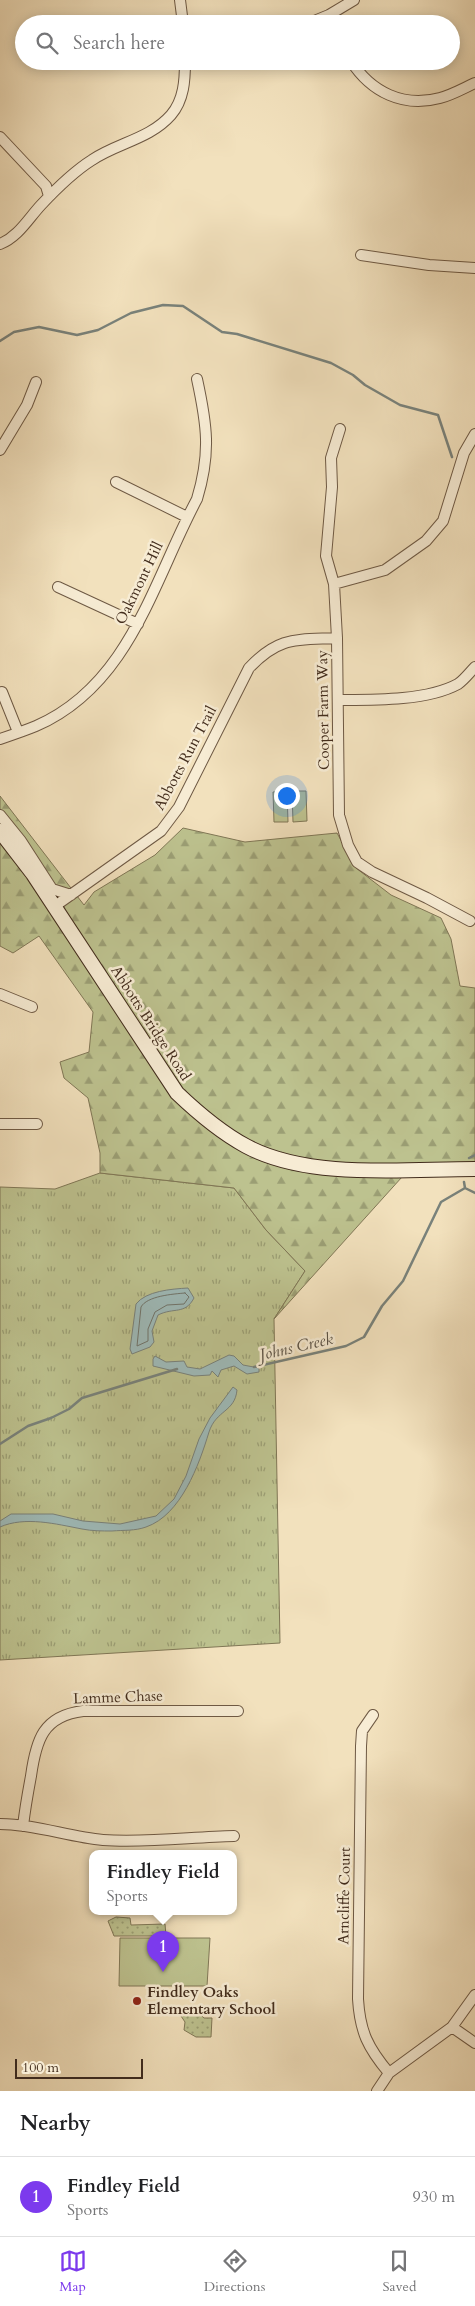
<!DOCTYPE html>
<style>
body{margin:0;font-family:Cardo,serif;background:#f6f6f6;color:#202124}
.scale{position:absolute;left:15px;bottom:12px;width:128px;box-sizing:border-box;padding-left:5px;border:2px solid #422c1c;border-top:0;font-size:14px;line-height:18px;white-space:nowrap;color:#422c1c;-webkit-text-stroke:4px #f7ecd4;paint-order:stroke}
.you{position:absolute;left:286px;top:795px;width:18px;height:18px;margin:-12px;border:4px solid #fff;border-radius:50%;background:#1a73e8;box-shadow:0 0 0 8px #1a73e833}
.badge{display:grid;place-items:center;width:32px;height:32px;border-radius:50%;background:#7c3aed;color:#fff;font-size:16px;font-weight:700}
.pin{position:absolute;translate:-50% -41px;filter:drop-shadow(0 1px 2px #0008)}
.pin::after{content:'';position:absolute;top:26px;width:18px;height:15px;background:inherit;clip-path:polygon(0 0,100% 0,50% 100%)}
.popup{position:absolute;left:89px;top:1850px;width:148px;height:65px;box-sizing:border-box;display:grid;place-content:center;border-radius:10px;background:#fff;filter:drop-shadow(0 1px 4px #0005);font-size:16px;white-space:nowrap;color:#757577}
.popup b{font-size:19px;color:#202124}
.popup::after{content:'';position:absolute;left:50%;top:100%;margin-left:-10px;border:10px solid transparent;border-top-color:#fff}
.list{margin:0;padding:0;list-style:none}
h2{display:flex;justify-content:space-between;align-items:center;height:65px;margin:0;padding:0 20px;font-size:21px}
h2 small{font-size:16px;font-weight:400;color:#757577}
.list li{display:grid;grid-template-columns:32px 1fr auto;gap:15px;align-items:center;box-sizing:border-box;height:80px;padding:0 20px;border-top:1px solid #e0e0e0}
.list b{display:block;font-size:19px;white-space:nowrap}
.list p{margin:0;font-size:16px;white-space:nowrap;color:#757577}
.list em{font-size:16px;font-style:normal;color:#757577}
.icon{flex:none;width:28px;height:28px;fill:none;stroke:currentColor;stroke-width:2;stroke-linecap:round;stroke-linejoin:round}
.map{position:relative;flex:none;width:475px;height:2091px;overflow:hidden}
.search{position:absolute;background:#fff;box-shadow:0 2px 12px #0003;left:15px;right:15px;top:15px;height:55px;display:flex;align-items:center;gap:12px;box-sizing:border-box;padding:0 18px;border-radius:28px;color:#757577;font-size:19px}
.sheet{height:145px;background:#fff}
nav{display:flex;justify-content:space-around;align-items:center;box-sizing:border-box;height:70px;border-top:1px solid #e0e0e0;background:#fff;font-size:14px;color:#757577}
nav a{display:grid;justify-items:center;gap:2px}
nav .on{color:#7c3aed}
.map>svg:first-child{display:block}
</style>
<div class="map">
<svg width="475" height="2091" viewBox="0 0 475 2091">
<defs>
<pattern id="grass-tufts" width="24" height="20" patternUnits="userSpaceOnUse" patternTransform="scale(1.25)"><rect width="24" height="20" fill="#bdc28f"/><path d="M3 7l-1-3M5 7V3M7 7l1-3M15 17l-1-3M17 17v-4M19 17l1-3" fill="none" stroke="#9b9e74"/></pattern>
<pattern id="forest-firs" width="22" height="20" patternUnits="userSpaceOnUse" patternTransform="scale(1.25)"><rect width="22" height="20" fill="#bdc28f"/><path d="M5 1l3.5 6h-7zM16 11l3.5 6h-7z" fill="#9b9e74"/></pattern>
<pattern id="park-dots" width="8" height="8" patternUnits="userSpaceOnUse" patternTransform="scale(1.25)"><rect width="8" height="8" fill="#bdc28f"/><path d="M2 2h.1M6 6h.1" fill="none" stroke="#9b9e74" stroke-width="1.8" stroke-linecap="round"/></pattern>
</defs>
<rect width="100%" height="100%" fill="#f2e1bd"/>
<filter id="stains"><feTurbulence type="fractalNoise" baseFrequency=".004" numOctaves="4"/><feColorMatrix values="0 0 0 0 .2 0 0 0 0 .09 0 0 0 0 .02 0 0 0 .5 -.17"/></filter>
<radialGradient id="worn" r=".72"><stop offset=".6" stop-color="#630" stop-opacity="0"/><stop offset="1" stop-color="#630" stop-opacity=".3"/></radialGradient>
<!-- grass -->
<path fill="url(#grass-tufts)" stroke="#807756" d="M 100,1173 L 234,1188 L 266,1230 L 305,1271 L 274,1319 L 280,1643 L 0,1660 L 0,1187 L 55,1189 Z"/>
<!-- forest -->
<path fill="url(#forest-firs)" stroke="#807756" d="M 0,796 L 84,905 L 94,892 L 155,855 L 183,828 L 245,842 L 337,833 L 356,868 L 391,895 L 441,918 L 451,939 L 460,986 L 475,988 L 475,1176 L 402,1177 L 274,1319 L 305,1271 L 266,1230 L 234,1188 L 100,1173 L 100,1153 L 88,1098 L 64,1078 L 60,1062 L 89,1052 L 93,1012 L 39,936 L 13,953 L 0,946 Z"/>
<!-- park -->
<path fill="url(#park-dots)" stroke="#807756" d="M 116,1917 L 130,1918 L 131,1925 L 165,1924 L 166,1936 L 114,1936 L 108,1921 Z
M 186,2008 L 193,2008 L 204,2018 L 212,2018 L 211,2037 L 196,2037 L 184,2030 L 185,2022 L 181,2016 Z"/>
<!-- garden -->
<path fill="#bdc28f" stroke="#807756" d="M 287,791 L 288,822 L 274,822 L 273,792 Z
M 292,791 L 306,791 L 307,821 L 293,822 Z
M 120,1938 L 210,1938 L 207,1986 L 119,1986 Z"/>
<!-- water -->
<path fill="#9ebbba" stroke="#79827b" d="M 188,1288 L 194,1298 C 185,1315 174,1307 158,1315 L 152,1331 L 154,1342 L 150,1347 L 132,1354 L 130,1349 L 136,1304 C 146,1291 171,1289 188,1288 Z
M 229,1355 L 234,1356 L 243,1365 L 259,1368 L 259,1372 L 247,1374 L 234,1366 L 221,1370 L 218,1377 L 212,1371 L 210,1375 L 194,1376 L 153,1366 L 153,1359 L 155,1356 L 166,1362 L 184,1361 L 187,1367 L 200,1369 Z
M 233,1387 L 237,1390 C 235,1412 216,1410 209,1432 C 199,1465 181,1515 146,1527 C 135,1531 124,1530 112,1531 C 102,1531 92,1531 82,1529 C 56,1524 25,1516 0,1527 L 0,1521 L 11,1514 L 53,1514 L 83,1521 L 120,1524 L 156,1516 L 174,1499 L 186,1476 L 199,1439 L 210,1418 Z"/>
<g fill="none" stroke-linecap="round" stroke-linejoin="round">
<!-- shore -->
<path stroke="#70746b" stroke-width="1" d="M 185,1293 L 189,1297 L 184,1304 L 167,1305 L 155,1312 L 148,1329 L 148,1341 L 137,1346 L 141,1307 C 147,1296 173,1294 185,1293 Z"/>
<!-- stream -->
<path stroke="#79827b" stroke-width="2.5" d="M 0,341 L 14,332 L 39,327 L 77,335 L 98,330 L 131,313 L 163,305 L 183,306 L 222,332 L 237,334 L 331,363 L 353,375 L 365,385 L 400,405 L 438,415 L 452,457
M 469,1158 L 475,1155
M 464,1182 L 465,1188
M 465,1188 L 475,1193
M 254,1367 L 346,1346 L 364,1337 L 382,1306 L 403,1281 L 441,1202 L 465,1188
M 0,1444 L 28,1426 L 51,1418 L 69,1409 L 82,1398 L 177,1369"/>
<!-- street casing -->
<g stroke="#6e5944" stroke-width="12">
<path id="street" d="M 180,0 L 183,24
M 307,24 L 329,15 L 354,0
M 351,61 C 371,92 403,108 440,98 C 452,95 464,88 475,83
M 0,137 L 46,186 L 49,196
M 0,244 C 18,237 28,219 41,205 C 56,189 73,172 92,160 C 117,143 150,139 171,115 C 184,100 185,80 185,61
M 361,255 L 429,265 L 475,268
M 340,429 L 331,458 L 332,487 L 326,556 L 334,584 L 337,638 L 339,815 L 348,845 L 357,862 L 372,872 L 427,898 L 470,921
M 0,450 L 27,405 L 36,382
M 116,482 L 187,517
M 334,584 L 385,570 L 426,541 L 443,521 L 464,453 L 475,434
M 58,587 L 138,624
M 2,692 L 18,732
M 338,700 C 373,700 427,701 458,684 C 464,680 470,672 475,667
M 0,739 C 12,735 24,731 36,726 C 130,685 153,581 197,499 C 211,453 207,425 197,379
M 0,815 L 21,841 L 52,889 L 71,895
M 55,906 L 161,831 L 179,807 L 249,668 C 279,636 296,640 337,638
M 0,994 L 32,1007
M 0,1124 L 37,1124
M 373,1715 L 362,1731 L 361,1746 L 358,1999 C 360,2032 368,2048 389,2073
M 0,1824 C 35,1824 69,1837 103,1840 C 147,1843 191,1837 234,1836
M 23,1826 C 25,1809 28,1792 31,1776 C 36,1740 43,1716 83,1711 L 238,1711
M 452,2027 L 475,2043
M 377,2091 L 389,2073 L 452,2027 L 475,1995"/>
</g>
<!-- secondary casing -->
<g stroke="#422c1c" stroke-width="16">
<path id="secondary" d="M 0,831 L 33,874 L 177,1093 C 199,1114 220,1132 246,1146 C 309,1180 405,1169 475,1169"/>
</g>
<!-- street -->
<use href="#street" stroke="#f7ecd4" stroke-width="10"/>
<!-- secondary -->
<use href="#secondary" stroke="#f7ecd4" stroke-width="14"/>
</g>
<!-- markers -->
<circle fill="#8f2418" stroke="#f7ecd4" stroke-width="2" cx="137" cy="2001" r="5"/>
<g text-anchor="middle" stroke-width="5" stroke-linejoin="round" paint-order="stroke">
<!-- street labels -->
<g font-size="15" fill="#422c1c" stroke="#f7ecd4">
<text transform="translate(139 583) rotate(-64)" y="5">Oakmont Hill</text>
<text transform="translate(323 710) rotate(-91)" y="5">Cooper Farm Way</text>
<text transform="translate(185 758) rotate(-62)" y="5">Abbotts Run Trail</text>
<text transform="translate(151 1023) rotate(57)" y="5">Abbotts Bridge Road</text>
<text transform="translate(118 1697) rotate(-2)" y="5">Lamme Chase</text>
<text transform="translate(344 1896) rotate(-89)" y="5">Arncliffe Court</text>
</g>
<!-- poi labels -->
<g font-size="15" font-weight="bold" fill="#422c1c" stroke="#f7ecd4" text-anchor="start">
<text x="147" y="1997">Findley Oaks<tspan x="147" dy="17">Elementary School</tspan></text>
</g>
<!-- water labels -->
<g font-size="16" font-style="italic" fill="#595044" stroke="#f7ecd4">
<text transform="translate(296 1346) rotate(-13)" y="6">Johns Creek</text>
</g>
</g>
<rect width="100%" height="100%" filter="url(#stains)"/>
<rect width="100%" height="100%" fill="url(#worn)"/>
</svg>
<div class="scale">100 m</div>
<div class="you"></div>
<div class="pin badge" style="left:163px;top:1972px">1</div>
<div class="popup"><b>Findley Field</b>Sports</div>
<div class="search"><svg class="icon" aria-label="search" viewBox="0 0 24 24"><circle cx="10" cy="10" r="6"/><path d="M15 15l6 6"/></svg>Search here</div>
</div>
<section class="sheet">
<h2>Nearby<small></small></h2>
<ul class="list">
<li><span class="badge">1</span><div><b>Findley Field</b><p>Sports</p></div><em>930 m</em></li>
</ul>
</section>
<nav>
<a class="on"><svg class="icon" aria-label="map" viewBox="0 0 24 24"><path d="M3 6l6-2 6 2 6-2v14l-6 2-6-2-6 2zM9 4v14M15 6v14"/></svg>Map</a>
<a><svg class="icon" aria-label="directions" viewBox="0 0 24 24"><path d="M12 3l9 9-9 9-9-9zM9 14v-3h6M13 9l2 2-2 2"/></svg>Directions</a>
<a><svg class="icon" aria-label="saved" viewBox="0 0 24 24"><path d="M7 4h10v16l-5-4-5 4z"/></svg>Saved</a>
</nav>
